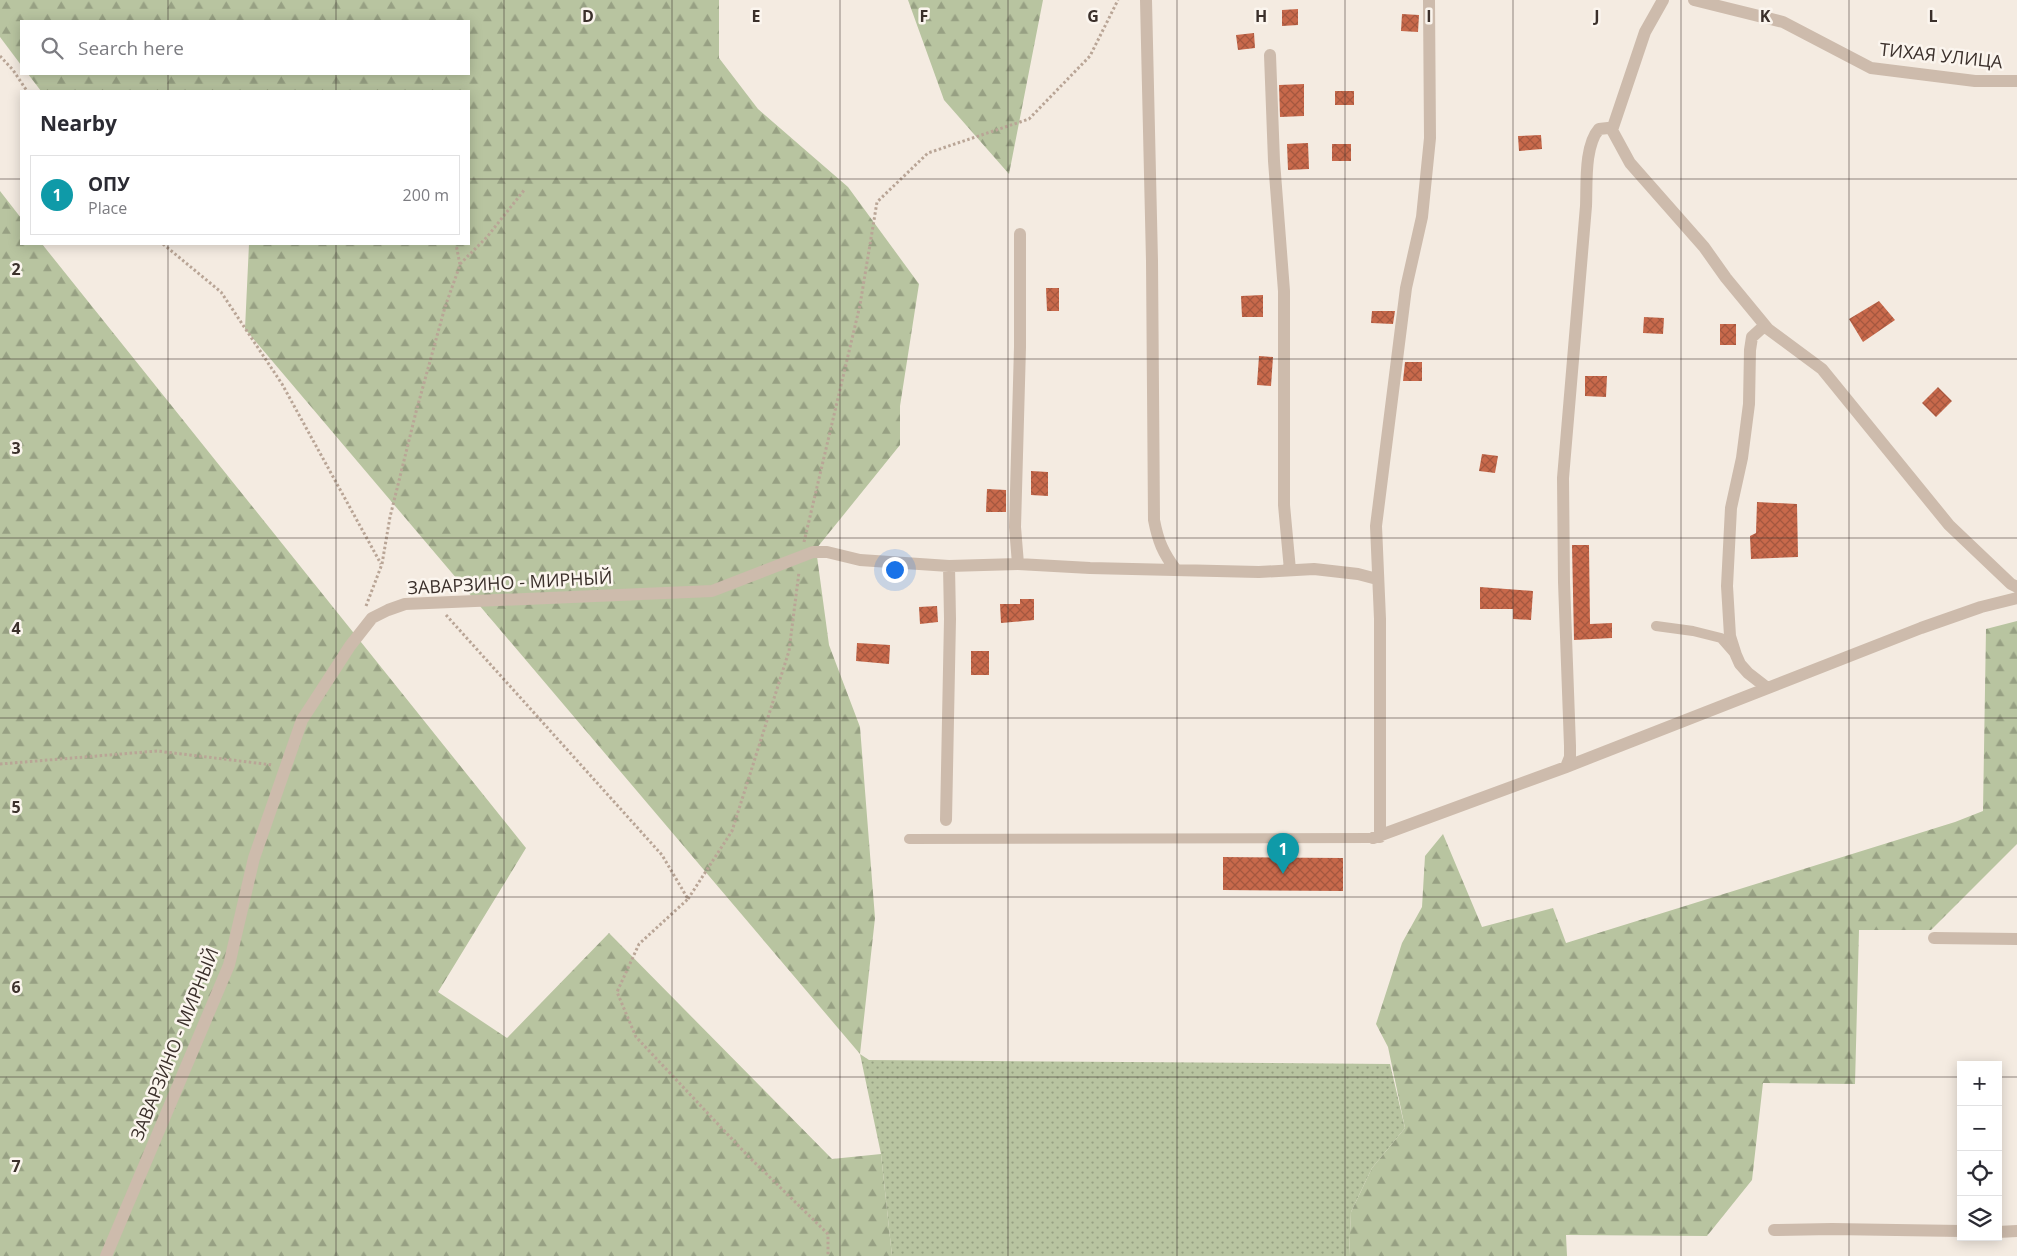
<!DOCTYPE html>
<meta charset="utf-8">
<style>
body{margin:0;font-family:"Open Sans",sans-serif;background:#f2f2f3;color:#2b2b33}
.controls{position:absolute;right:15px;bottom:15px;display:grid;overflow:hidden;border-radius:0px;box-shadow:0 2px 12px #0003}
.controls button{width:45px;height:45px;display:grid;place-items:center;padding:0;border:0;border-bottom:1px solid #e1e1e2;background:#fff;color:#2b2b33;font:25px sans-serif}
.you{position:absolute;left:894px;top:569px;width:18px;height:18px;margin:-12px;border:4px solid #fff;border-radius:50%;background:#1a73e8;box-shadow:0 0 0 8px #1a73e833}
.badge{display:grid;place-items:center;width:32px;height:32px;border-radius:50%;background:#1f5a5e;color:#fff;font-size:16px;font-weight:700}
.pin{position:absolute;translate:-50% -41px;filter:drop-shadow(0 1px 2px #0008)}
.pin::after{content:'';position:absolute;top:26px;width:18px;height:15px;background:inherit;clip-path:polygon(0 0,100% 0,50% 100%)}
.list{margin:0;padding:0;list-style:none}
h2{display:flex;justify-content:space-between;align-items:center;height:65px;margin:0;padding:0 20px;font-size:21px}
h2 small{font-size:16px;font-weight:400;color:#7c7c81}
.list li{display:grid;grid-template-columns:32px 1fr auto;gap:15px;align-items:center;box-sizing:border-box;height:80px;margin:0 10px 10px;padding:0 10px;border:1px solid #e1e1e2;border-radius:0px}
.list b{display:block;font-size:19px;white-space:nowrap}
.list p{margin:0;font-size:16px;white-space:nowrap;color:#7c7c81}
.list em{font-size:16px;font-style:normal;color:#7c7c81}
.icon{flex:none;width:28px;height:28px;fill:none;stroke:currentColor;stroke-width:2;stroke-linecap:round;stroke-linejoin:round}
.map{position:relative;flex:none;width:2017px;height:1256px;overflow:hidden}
.search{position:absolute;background:#fff;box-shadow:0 2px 12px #0003;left:20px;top:20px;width:450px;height:55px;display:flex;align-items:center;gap:12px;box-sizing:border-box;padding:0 18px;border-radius:0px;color:#7c7c81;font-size:19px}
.panel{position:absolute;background:#fff;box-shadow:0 2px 12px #0003;left:20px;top:90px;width:450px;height:155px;border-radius:0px}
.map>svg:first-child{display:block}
</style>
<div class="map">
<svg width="2017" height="1256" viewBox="0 0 2017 1256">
<defs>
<pattern id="grass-dots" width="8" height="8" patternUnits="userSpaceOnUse" patternTransform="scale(1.25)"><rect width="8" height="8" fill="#b8c4a0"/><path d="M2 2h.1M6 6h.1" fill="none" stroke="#97a083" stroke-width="1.8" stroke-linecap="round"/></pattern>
<pattern id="forest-firs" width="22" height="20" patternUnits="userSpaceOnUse" patternTransform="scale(1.25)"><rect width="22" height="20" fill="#b8c4a0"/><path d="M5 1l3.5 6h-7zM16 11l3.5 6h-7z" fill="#97a083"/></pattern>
<pattern id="building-cross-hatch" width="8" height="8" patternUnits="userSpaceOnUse" patternTransform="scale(1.25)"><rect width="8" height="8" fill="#c8694b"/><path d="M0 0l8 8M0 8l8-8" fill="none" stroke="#a4573f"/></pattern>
</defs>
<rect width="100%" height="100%" fill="#f4ebe1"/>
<!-- grass -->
<path fill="url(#grass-dots)" d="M 860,1054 L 869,1060 L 1390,1064 L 1405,1128 L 1372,1168 L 1351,1212 L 1349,1256 L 892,1256 L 881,1154 Z"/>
<!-- forest -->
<path fill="url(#forest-firs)" d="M 0,0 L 719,0 L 719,58 L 758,109 L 848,187 L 919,284 L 900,406 L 900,445 L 816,549 L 829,645 L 860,727 L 875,918 L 860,1054 L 245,329 L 249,244 L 469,244 L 469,91 L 41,91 L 28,74 L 469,74 L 469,21 L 21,21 L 21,65 L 0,37 Z
M 908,0 L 1043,0 L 1009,174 L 944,100 Z
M 0,191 L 21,218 L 21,244 L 42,244 L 526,848 L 438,992 L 507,1038 L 609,933 L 832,1159 L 881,1154 L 892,1256 L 0,1256 Z
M 2017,621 L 2017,844 L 1931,930 L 1859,930 L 1855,1084 L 1763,1083 L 1752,1180 L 1707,1236 L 1566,1235 L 1567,1256 L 1349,1256 L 1351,1212 L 1372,1168 L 1405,1128 L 1388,1047 L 1376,1024 L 1402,943 L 1422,907 L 1425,856 L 1443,834 L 1482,927 L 1553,908 L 1566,943 L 1955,822 L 1983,811 L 1986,629 Z"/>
<!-- building -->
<path fill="url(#building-cross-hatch)" d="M 1298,9 L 1298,25 L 1282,26 L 1282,10 Z
M 1402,14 L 1419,15 L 1418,32 L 1401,31 Z
M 1254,33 L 1255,48 L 1238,50 L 1236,35 Z
M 1304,84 L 1304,116 L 1280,117 L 1279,85 Z
M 1335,91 L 1354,91 L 1354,105 L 1335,105 Z
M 1541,135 L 1542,149 L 1519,151 L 1518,136 Z
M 1308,143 L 1309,169 L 1288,170 L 1287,144 Z
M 1332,144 L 1351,144 L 1351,161 L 1332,161 Z
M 1046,288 L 1059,288 L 1059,311 L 1047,311 Z
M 1263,295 L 1263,317 L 1242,317 L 1241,296 Z
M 1879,301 L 1895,320 L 1863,342 L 1849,319 Z
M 1372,311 L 1395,311 L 1393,324 L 1371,323 Z
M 1644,317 L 1664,318 L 1663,334 L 1643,333 Z
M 1720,324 L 1736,324 L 1736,345 L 1720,345 Z
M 1259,356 L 1273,357 L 1271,386 L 1257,385 Z
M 1405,362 L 1422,362 L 1422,381 L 1403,381 Z
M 1585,376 L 1607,376 L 1606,397 L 1585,396 Z
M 1938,387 L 1952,401 L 1936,417 L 1922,403 Z
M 1482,454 L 1498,456 L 1495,473 L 1479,471 Z
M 1031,471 L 1048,472 L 1048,496 L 1031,495 Z
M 987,489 L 1006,490 L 1006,512 L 986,512 Z
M 1757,502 L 1797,504 L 1798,557 L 1751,559 L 1750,536 L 1756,533 Z
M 1572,545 L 1589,545 L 1590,624 L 1612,623 L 1612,638 L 1574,640 Z
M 1480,587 L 1533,591 L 1531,620 L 1513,619 L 1513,609 L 1480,609 Z
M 1020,599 L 1034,599 L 1034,620 L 1001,623 L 1000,604 L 1020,604 Z
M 937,606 L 938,622 L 920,624 L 919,607 Z
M 857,643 L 890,645 L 889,664 L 856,661 Z
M 971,651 L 989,651 L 989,675 L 971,675 Z
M 1223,857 L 1343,858 L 1343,891 L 1223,890 Z"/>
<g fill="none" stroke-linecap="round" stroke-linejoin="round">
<!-- path -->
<path stroke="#b9a596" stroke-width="3" stroke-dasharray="2.5 2.5" stroke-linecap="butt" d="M 0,56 L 13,70 L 27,91
M 163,244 L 221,292 L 282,384 L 381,564
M 460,264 L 487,237 L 525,189
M 804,542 L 860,305 L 877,202 L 928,153 L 1029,119 L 1090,56 L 1118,0
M 366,606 L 382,564 L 390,517 L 416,412 L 445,307 L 460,265 L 456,244
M 446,615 L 662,855 L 688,899 L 639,944 L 617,992 L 636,1037 L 748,1156 L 828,1234 L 828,1256
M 0,764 L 157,751 L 273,765
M 688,899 L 732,831 L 789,651 L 799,572"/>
<!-- lane -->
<path stroke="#cdbbac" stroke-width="10" d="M 1656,626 L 1693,631 L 1721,638 L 1735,654
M 909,839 L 1372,838"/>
<!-- street -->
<path stroke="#cdbbac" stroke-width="12" d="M 1146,0 L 1152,261 L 1154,520 C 1158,541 1163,553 1176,570
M 1694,0 L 1783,22 L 1871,68 L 1975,81 L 2017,81
M 1270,55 L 1274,161 L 1284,291 L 1284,505 L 1290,570
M 1612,130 L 1645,32 L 1663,0
M 1018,564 L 1015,527 L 1020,347 L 1020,234
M 1766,687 L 1748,673 L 1740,664 L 1736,655 L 1730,636 L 1727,586 L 1731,508 L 1742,458 L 1749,404 L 1750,350 L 1752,337 L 1763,327 L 1768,329
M 1566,767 L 1570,757 L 1570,746 L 1564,582 L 1563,478 L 1586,206 C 1587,185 1584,146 1599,129 L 1608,128 L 1612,130 L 1630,163 L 1704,247 L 1726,278 L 1768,329 L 1822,369 L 1949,525 L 2011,584 L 2017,587
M 946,820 L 950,619 L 949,566
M 1380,837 L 1380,619 L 1376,526 L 1406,288 L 1422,217 L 1430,138 L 1429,0
M 1373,838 L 1566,767 L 1921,628 L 1981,607 L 2017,598
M 1934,938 L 2017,939
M 1774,1230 L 1832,1229 L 1961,1231
M 1998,1232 L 2017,1231
M 106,1256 L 229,965 L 254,858 L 302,720 L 350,646 L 372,618 L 388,610 L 405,604 L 712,591 L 813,552 L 827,552 L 860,560 L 949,566 L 1018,564 L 1090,568 L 1259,572 L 1314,569 L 1358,574 L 1377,579"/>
</g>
<!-- grid -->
<path fill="none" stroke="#3b302b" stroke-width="1" stroke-opacity="0.55" d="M 168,0 L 168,21M 336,0 L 336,21M 504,0 L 504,1256M 672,0 L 672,1256M 840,0 L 840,1256M 1008,0 L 1008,1256M 1177,0 L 1177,1256M 1345,0 L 1345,1256M 1513,0 L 1513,1256M 1681,0 L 1681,1256M 1849,0 L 1849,1256M 168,74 L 168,91M 336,74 L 336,91M 0,179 L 21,179M 469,179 L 2017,179M 168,244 L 168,1256M 336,244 L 336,1256M 0,359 L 2017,359M 0,538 L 2017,538M 0,718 L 2017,718M 0,897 L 2017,897M 0,1077 L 1961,1077M 1998,1077 L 2017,1077"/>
<g text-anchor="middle" stroke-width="5" stroke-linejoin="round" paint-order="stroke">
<!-- street labels -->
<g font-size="18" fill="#3b302b" stroke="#fbf5ee">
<text transform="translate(1941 56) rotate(6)" y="6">ТИХАЯ УЛИЦА</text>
<text transform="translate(510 583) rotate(-3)" y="6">ЗАВАРЗИНО - МИРНЫЙ</text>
<text transform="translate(175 1044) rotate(-68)" y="6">ЗАВАРЗИНО - МИРНЫЙ</text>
</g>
</g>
<g font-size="16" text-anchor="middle" font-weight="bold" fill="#3b302b" stroke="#fbf5ee" stroke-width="5" stroke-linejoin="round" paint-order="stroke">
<text x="588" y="22">D</text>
<text x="756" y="22">E</text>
<text x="924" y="22">F</text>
<text x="1093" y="22">G</text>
<text x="1261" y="22">H</text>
<text x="1429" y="22">I</text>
<text x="1597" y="22">J</text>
<text x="1765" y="22">K</text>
<text x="1933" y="22">L</text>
<text x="16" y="275">2</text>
<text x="16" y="454">3</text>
<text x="16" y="634">4</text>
<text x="16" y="813">5</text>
<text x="16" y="993">6</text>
<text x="16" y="1172">7</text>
</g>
</svg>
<div class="controls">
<button>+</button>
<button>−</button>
<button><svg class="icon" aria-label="locate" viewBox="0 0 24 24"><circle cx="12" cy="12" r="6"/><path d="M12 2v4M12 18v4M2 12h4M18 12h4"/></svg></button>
<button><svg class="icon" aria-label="layers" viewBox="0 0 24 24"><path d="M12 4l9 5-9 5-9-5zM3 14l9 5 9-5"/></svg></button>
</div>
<div class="you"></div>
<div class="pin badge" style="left:1283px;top:874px;background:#0f9aa8">1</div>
<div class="search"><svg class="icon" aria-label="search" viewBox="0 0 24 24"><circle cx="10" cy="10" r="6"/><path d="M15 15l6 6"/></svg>Search here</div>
<section class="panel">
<h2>Nearby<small></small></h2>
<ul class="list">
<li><span class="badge" style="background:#0f9aa8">1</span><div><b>ОПУ</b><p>Place</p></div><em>200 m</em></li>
</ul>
</section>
</div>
